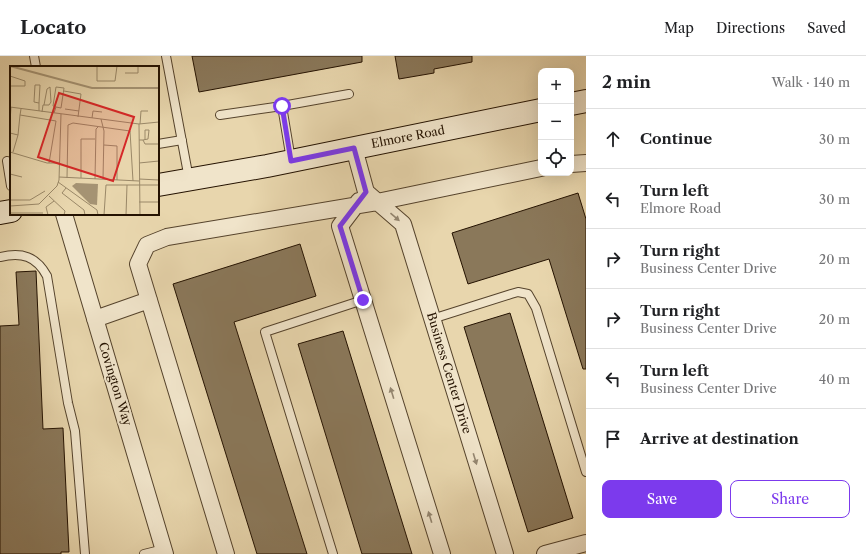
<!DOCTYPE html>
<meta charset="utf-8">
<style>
body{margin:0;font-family:"Libre Caslon Text",serif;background:#f2f2f2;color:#202124}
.controls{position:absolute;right:12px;top:12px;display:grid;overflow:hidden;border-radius:8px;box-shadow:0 4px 16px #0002}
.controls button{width:36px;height:36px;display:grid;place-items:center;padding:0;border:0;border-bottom:1px solid #e0e0e0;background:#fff;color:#202124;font:20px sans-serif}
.stop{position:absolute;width:12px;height:12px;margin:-9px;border:3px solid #7c3aed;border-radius:50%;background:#fff}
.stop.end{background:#7c3aed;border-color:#fff;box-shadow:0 1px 4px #0008}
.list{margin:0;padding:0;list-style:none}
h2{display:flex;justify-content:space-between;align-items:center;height:52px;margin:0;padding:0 16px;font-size:17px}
h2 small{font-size:13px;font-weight:400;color:#757577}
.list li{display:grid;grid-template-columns:26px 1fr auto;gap:12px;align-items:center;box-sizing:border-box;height:60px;padding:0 16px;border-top:1px solid #e0e0e0}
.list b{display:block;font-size:15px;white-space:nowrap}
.list p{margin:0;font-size:13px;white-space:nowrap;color:#757577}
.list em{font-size:13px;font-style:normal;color:#757577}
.actions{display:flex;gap:8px;padding:12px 16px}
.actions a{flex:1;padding:9px 0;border:1px solid #7c3aed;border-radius:8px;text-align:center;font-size:14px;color:#7c3aed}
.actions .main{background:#7c3aed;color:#fff}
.icon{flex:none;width:22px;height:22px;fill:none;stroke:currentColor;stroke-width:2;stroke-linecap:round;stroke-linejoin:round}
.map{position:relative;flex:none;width:586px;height:498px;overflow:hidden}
header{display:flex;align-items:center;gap:24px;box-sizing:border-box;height:56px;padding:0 20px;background:#fff;border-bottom:1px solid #e0e0e0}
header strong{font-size:19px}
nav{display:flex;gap:22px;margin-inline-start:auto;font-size:14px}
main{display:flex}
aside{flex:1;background:#fff}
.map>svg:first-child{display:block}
</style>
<header>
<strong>Locato</strong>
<nav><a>Map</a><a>Directions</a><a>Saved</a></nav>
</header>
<main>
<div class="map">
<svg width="586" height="498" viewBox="0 0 586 498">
<rect width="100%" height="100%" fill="#e8d6ad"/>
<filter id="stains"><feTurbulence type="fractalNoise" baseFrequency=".005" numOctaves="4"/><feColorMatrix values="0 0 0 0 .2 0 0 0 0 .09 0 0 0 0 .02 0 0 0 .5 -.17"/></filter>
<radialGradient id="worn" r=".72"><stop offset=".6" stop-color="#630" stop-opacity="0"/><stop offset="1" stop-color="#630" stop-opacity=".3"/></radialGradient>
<!-- building -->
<path fill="#8a785a" stroke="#241201" d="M 192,0 L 362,0 L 362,6 L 199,36 Z
M 395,0 L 472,0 L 472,6 L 434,13 L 434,17 L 399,23 Z
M 578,137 L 586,163 L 586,313 L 583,313 L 549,203 L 468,228 L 452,177 Z
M 300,188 L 316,240 L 234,266 L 307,498 L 257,498 L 173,228 Z
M 36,215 L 43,373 L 63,372 L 69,496 L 61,496 L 61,498 L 0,498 L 0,270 L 19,269 L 16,216 Z
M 510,257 L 573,462 L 528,476 L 464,271 Z
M 343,275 L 412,498 L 362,498 L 298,288 Z"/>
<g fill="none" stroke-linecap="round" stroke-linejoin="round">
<!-- lane casing -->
<g stroke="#55432c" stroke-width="10">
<path id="lane" d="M 34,0 L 36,11
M 166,0 L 189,123
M 220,59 L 282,50
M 158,88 L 182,84
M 291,104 L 282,50 L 349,38
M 7,105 L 11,130
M 0,201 C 22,196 36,200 47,220 L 68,347 L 75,375 L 85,498
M 432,263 L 511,238 L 518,236 L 528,238 L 536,252 L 586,416
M 144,498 L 164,493
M 333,498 L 265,276 L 363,244"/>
</g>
<!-- street casing -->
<g stroke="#55432c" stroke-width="18">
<path id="street" d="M 354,92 L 366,136 L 403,168 L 505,498
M 571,108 L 586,107
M 359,145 L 340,170 L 442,498
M 64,158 L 165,498
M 95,263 L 149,244
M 226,498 L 138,208 L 147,189 L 167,181 L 377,146 L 541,112
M 545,498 L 586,487"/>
</g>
<!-- secondary casing -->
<g stroke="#241201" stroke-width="24">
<path id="secondary" d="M 571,48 L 586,45
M 158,129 L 267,110 L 541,54
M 0,157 L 11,155"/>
</g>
<!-- lane -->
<use href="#lane" stroke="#f0e4ca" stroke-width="8"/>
<!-- street -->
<use href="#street" stroke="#f0e4ca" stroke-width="16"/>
<!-- secondary -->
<use href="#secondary" stroke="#f0e4ca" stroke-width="22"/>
</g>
<!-- one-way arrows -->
<defs><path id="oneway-solid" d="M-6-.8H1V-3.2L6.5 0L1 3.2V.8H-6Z"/></defs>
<g fill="#948670">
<use href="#oneway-solid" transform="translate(395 161) rotate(41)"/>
<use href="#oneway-solid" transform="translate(392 337) rotate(-107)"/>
<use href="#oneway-solid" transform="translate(475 403) rotate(73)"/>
<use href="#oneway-solid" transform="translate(430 461) rotate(-107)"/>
</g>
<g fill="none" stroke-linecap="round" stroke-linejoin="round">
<!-- route -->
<path stroke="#7c3aed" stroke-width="5" d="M 282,50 L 291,105 L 354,92 L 366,136 L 340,170 L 363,244"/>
</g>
<g text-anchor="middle" stroke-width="4" stroke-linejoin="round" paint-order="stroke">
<!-- street labels -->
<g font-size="12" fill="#241201" stroke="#f0e4ca">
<text transform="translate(408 81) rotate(-11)" y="4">Elmore Road</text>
<text transform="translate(449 317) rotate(73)" y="4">Business Center Drive</text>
<text transform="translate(115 328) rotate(73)" y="4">Covington Way</text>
</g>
</g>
<!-- overview -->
<g transform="translate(10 10)">
<rect width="149" height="149" fill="#e8d6ad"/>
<path d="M 66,117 L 88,118 L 87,139 L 80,138 L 62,120 Z" fill="#a59373"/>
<path fill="none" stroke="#a59373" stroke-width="2" d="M 0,0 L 82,22 L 149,22"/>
<path fill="none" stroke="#9a8868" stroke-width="1" d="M 87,0 L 87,15 L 105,15 L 107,0M 115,7 L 128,7 L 128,0M 0,10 L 15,15 L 15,20 L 0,20M 54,25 L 71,28 L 68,51M 0,41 L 129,58 L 149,56M 11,43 L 10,49 L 46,55 L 39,97M 55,43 L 69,45M 29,45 L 29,37 L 30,19 L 25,19 L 24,36 L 29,37M 32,46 L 33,39 L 39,39 L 41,36 L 40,21 L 37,23 L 34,39M 44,47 L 46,41 L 51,42 L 54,22 L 46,21 L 43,40 L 46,41M 82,52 L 83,45 L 92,46M 91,53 L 94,65 L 93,113M 0,56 L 1,41M 129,58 L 130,149M 130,58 L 131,45 L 138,45M 0,67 L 8,69 L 3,86M 8,69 L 10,49M 129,74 L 133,74 L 138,73 L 139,64 L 135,64 L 135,74M 133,74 L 135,78 L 149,78M 94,79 L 107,80 L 107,114M 0,86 L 37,97 L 49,97M 129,97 L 149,95M 0,108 L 12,111M 49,111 L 129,115M 57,112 L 58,59 L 63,57 L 120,65 L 123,115M 71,112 L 71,73 L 85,73M 85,113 L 86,63 L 88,61M 129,113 L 149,114M 48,116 L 87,144 L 88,149M 56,122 L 52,127 L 74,144 L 75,149M 39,130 L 55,145 L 54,149M 0,134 L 20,134 L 35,125M 129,136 L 149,136M 0,140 L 29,138 L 47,120 L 49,114 L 51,48M 0,147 L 33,147M 38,149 L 36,141 L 44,135M 94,149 L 96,119 L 149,119M 116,149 L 117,119"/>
<path fill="#d62828" fill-opacity="0.15" stroke="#d62828" stroke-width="2" d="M 49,27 L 124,51 L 103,115 L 28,91 Z"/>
<rect width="149" height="149" fill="none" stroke="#241201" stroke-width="2"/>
</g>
<rect width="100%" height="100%" filter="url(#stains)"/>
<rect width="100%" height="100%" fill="url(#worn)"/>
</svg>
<div class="controls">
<button>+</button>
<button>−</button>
<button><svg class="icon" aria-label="locate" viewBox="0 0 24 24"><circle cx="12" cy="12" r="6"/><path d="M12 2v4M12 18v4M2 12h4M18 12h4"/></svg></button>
</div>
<div class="stop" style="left:282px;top:50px"></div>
<div class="stop end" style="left:363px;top:244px"></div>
</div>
<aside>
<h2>2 min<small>Walk · 140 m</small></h2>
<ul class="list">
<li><svg class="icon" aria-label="ahead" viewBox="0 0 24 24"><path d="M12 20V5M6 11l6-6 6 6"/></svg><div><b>Continue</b></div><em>30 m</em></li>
<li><svg class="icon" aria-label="left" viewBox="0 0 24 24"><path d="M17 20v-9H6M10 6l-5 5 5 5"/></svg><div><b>Turn left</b><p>Elmore Road</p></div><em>30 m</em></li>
<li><svg class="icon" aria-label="right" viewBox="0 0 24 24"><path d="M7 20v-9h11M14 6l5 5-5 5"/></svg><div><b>Turn right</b><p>Business Center Drive</p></div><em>20 m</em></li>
<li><svg class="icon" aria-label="right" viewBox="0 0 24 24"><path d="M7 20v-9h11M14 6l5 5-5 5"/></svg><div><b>Turn right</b><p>Business Center Drive</p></div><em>20 m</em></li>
<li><svg class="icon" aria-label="left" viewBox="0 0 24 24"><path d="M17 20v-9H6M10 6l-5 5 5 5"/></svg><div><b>Turn left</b><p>Business Center Drive</p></div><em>40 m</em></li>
<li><svg class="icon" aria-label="arrive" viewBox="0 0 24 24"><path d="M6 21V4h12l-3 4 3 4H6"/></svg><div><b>Arrive at destination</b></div></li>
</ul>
<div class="actions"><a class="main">Save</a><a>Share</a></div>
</aside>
</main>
